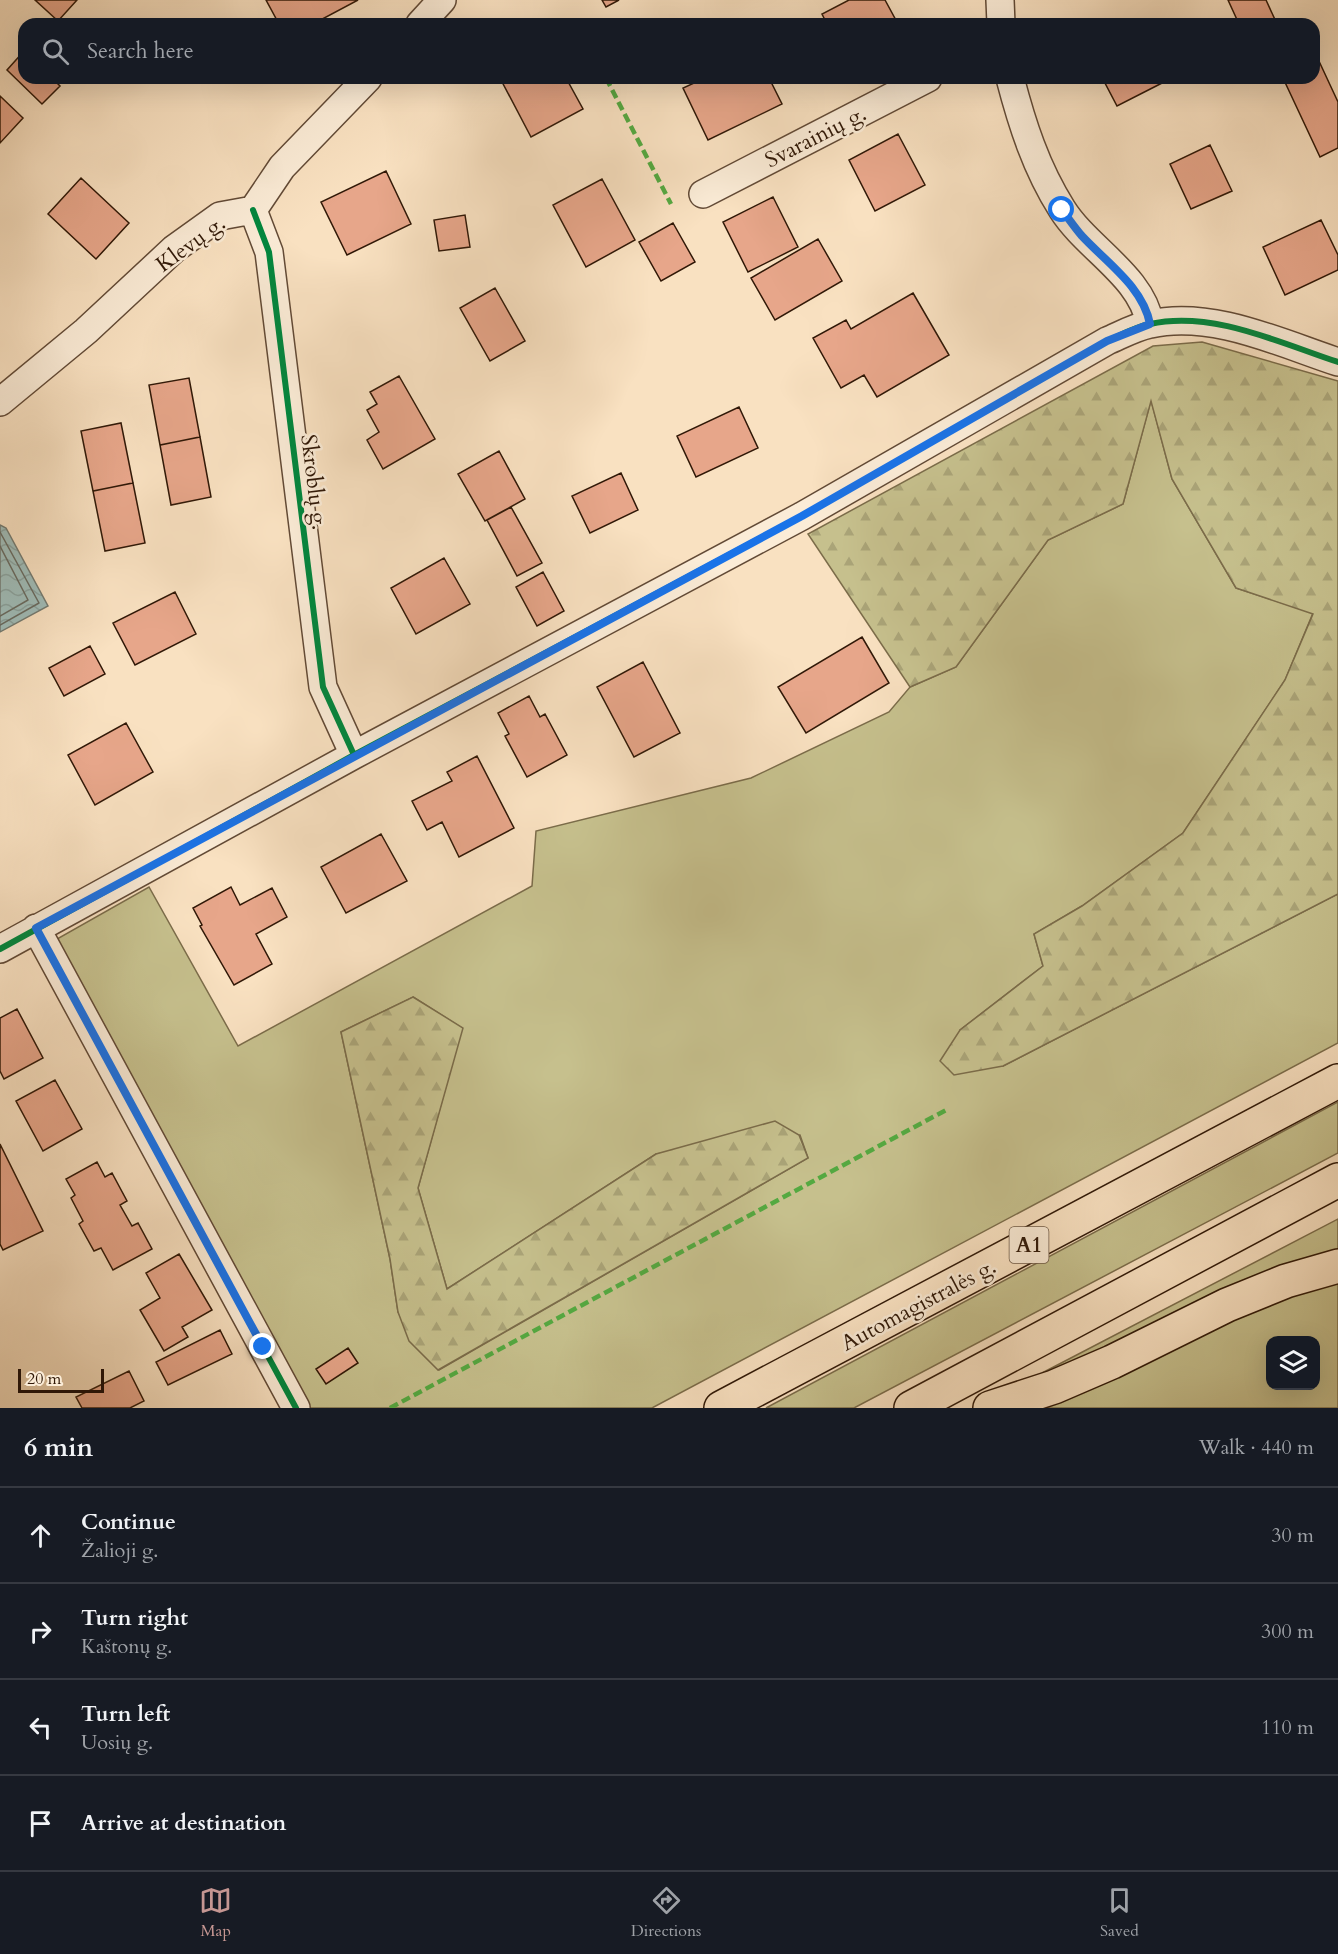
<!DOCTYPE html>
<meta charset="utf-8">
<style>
body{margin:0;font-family:Cardo,serif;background:#242831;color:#f1f3f6}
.controls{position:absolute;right:18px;bottom:18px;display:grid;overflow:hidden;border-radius:12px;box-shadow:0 6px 24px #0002}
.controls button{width:54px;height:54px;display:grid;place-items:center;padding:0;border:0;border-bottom:2px solid #363941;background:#171b24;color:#f1f3f6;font:30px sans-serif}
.scale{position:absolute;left:18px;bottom:15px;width:86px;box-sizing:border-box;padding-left:6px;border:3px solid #301807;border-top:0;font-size:16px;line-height:21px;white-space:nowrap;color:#301807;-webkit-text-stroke:4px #fbecd7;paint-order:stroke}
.stop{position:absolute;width:18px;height:18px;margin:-14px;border:4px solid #1a73e8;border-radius:50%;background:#fff}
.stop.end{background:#1a73e8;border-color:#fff;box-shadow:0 2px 6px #0008}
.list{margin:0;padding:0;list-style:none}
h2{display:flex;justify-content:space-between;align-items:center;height:78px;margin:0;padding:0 24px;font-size:26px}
h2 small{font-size:20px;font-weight:400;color:#9ea1a6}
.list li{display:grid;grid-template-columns:39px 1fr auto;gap:18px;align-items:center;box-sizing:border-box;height:96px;padding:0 24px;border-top:2px solid #363941}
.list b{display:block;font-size:22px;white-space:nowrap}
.list p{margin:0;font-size:20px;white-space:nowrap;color:#9ea1a6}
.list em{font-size:20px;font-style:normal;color:#9ea1a6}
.icon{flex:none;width:33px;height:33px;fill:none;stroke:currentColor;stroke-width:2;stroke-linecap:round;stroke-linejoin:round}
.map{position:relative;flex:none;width:1338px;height:1408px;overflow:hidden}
.search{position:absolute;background:#171b24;box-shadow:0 6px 24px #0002;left:18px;right:18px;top:18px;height:66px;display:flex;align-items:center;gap:15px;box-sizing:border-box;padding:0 21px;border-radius:18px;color:#9ea1a6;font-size:22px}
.sheet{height:462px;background:#171b24}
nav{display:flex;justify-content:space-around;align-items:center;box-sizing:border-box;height:84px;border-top:2px solid #363941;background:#171b24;font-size:16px;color:#9ea1a6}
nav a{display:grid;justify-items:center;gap:3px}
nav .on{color:#c59692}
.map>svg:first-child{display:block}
</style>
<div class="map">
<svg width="1338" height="1408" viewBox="0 0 1338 1408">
<defs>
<pattern id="forest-firs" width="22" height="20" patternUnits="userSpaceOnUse" patternTransform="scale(1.5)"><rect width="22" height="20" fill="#c6c08d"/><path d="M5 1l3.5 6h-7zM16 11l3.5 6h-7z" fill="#aaa478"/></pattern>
<pattern id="water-waves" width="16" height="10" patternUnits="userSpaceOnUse" patternTransform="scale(1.5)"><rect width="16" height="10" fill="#9fbcb8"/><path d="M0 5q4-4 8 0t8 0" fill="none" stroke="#89a19d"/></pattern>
</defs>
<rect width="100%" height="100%" fill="#f9e1c1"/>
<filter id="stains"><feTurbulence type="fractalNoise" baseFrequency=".00333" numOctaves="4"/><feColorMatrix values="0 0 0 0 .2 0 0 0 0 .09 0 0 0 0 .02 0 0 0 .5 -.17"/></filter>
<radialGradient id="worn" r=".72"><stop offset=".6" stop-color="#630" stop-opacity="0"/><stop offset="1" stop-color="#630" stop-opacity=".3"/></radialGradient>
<!-- green -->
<path fill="#c6c08d" stroke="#7b6c4a" stroke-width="1.5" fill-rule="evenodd" d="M 1151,400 L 1172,479 L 1236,588 L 1313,613 L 1285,680 L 1183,833 L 1082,906 L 1034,934 L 1043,966 L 960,1030 L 1003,1066 L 1338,894 L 1338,1043 L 652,1408 L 308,1408 L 57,939 L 149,887 L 238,1046 L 532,886 L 536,831 L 751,778 L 889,712 L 910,687 L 956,667 L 1048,540 L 1123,504 ZM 413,997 L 462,1028 L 418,1188 L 447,1289 L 656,1154 L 800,1135 L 808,1158 L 439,1370 L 398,1312 L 390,1259 L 341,1032 Z
M 1338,1102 L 1338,1153 L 854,1408 L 766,1408 Z
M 1338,1219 L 1338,1252 L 1084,1361 L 1042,1373 Z
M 1338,1277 L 1338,1408 L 1039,1408 L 1253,1307 ZM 1270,1340 L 1316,1340 L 1316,1386 L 1270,1386 Z"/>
<!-- forest -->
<path fill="url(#forest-firs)" stroke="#7b6c4a" stroke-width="1.5" d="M 1202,342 L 1338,381 L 1338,894 L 1003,1066 L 954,1075 L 940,1061 L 960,1030 L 1043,966 L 1034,934 L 1082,906 L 1183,833 L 1285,680 L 1313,614 L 1236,588 L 1172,479 L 1151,401 L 1123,504 L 1048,540 L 956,667 L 910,687 L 808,534 L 1153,346 Z
M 413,997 L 463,1028 L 418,1188 L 447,1289 L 656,1154 L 775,1121 L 799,1135 L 808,1158 L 438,1370 L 409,1341 L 398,1312 L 390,1259 L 341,1032 Z"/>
<!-- water -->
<path fill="url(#water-waves)" stroke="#737a71" stroke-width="1.5" d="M 0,525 L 6,528 L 48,606 L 0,632 Z"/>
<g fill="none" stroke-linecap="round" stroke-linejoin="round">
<!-- shore -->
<path stroke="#686a60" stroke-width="1.5" d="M 0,532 L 39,603 L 0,625
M 0,546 L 28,600 L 0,616"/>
</g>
<!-- building -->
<path fill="#e7a68a" stroke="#301807" stroke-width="1.5" d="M 35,0 L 77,0 L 58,21 Z
M 266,0 L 358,0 L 313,24 L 279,24 Z
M 602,0 L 619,0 L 606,7 Z
M 849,0 L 885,0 L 898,24 L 827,24 L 822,14 Z
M 1228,0 L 1266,0 L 1277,24 L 1239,24 Z
M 24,51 L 24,78 L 52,78 L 60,86 L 42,104 L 7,70 Z
M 1318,59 L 1338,102 L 1338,148 L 1320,157 L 1283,78 L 1314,78 L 1314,61 Z
M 500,78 L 566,78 L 583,109 L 531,137 Z
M 705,78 L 730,78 L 731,81 L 737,78 L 769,78 L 782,104 L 708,140 L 683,88 Z
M 1116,78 L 1163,78 L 1164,82 L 1117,106 L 1105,83 Z
M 0,96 L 23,118 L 0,143 Z
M 898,134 L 925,185 L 875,211 L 849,160 Z
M 1210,145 L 1232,191 L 1191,209 L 1170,164 Z
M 386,171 L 411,224 L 347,255 L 321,202 Z
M 81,178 L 129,223 L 96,259 L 48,214 Z
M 602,179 L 635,240 L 586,267 L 553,205 Z
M 773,197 L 798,247 L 748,272 L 723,222 Z
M 465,215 L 470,247 L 439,251 L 434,220 Z
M 1321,220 L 1338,255 L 1338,270 L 1285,295 L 1263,247 Z
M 673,223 L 695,262 L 661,281 L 639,242 Z
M 818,239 L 842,281 L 775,320 L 751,278 Z
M 495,288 L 525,341 L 490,361 L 460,308 Z
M 913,293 L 949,355 L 877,397 L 864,375 L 841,388 L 813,338 L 846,320 L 851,329 Z
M 399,376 L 435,439 L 383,469 L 367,440 L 379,432 L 367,410 L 377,404 L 370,392 Z
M 189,378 L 200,437 L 160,445 L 149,385 Z
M 739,407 L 758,448 L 696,477 L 677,436 Z
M 121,423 L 133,483 L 93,491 L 81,431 Z
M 200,437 L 211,497 L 171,505 L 160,445 Z
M 499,451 L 525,499 L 485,521 L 458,474 Z
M 621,473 L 638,510 L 590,533 L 572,496 Z
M 133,483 L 145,543 L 105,551 L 93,491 Z
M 511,507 L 542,563 L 517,576 L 487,520 Z
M 444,558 L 470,604 L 416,634 L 391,588 Z
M 543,572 L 564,611 L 537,626 L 516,587 Z
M 175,592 L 196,634 L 135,665 L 113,623 Z
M 862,637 L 889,683 L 806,733 L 778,687 Z
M 90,646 L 105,674 L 64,696 L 49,668 Z
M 643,662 L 680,733 L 634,757 L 597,687 Z
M 529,696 L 540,717 L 545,714 L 567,755 L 527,777 L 505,736 L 509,734 L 498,713 Z
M 126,723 L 153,772 L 95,805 L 68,755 Z
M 477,756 L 514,828 L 459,857 L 442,822 L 427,830 L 412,801 L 452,781 L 447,772 Z
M 381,834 L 407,881 L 346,913 L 321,867 Z
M 231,887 L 240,905 L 272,888 L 287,917 L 256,934 L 272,964 L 234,985 L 200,926 L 202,925 L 193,908 Z
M 17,1009 L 43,1058 L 4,1079 L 0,1071 L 0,1018 Z
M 55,1080 L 82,1129 L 43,1151 L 16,1101 Z
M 0,1144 L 43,1231 L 3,1250 L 0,1244 Z
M 97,1162 L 105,1177 L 112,1173 L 127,1201 L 120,1205 L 132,1226 L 138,1223 L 152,1249 L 113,1270 L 101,1248 L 94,1251 L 79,1224 L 83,1221 L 71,1198 L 75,1195 L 66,1179 Z
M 179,1254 L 212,1310 L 182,1327 L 188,1337 L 164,1351 L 140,1310 L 160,1298 L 146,1273 Z
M 220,1330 L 232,1354 L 168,1385 L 156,1362 Z
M 348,1348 L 358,1363 L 326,1384 L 316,1369 Z
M 129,1371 L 144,1401 L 130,1408 L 82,1408 L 76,1397 Z"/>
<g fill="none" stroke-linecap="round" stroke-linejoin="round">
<!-- minor casing -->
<g stroke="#624a36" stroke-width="30">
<path id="minor" d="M 1000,0 L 1001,24
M 420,24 L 442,0
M 1010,78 C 1022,124 1036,168 1062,209 C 1087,249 1142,276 1150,324
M 703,194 L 928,78
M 253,210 L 269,252 L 323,687 L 354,755
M 0,402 L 86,331 L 174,249 L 220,216 L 253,210 L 282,167 L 368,78
M 36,928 L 296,1408
M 0,949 L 354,755 L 802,516 L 1107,341 C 1121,335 1135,327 1150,324 C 1212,310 1280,343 1338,362"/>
</g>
<!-- motorway casing -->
<g stroke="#301807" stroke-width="36">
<path id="motorway" d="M 721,1408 L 1338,1081
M 911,1408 L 1338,1180
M 990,1408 L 1054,1387 L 1112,1362 L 1227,1305 L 1286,1281 L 1338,1266"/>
</g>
<!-- minor -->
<use href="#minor" stroke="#fbecd7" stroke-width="27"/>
<!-- motorway -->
<use href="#motorway" stroke="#f9e1c1" stroke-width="33"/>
<!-- quiet -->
<path stroke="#54a941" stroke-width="4.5" stroke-dasharray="9 4.5" stroke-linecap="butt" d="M 606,78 L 671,204
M 390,1408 L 948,1109"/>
<!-- cycleway casing -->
<g stroke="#fbecd7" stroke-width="10">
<path id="cycleway" d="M 253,210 L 269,252 L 323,687 L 354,755
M 36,928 L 296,1408
M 0,949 L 354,755 L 802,516 L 1107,341 C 1121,335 1135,327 1150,324 C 1212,310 1280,343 1338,362"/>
</g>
<!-- cycleway -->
<use href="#cycleway" stroke="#00873e" stroke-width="6"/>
</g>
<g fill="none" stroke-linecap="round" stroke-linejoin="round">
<!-- route -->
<path stroke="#1a73e8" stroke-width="8" d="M 263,1347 L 36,928 L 802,516 L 1107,341 L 1150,324 C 1143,287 1107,263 1082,236 C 1075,228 1069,219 1062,210"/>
</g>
<g text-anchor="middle" stroke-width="5" stroke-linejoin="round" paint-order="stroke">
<!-- shield labels -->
<rect fill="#fbecd7" stroke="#6d5845" stroke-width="1.5" x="1009.5" y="1227" width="39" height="36" rx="4.5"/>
<g font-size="21" font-weight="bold" fill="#301807">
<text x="1029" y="1252">A1</text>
</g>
<!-- street labels -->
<g font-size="22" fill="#301807" stroke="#fbecd7">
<text transform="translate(815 136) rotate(-27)" y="8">Svarainių g.</text>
<text transform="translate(190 243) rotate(-36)" y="8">Klevų g.</text>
<text transform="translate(315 482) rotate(83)" y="8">Skroblų g.</text>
<text transform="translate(918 1304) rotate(-28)" y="8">Automagistralės g.</text>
</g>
</g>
<rect width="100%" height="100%" filter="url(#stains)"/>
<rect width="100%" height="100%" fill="url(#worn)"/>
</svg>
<div class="controls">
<button><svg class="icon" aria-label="layers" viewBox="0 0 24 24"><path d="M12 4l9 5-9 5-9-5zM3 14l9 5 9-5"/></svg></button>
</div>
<div class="scale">20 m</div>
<div class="stop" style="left:1062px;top:210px"></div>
<div class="stop end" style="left:263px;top:1347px"></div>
<div class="search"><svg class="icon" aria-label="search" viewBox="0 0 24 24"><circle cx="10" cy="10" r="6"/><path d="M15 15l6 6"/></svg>Search here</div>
</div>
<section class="sheet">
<h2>6 min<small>Walk · 440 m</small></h2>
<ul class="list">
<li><svg class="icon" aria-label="ahead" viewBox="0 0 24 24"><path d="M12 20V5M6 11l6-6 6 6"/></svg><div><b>Continue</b><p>Žalioji g.</p></div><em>30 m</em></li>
<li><svg class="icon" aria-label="right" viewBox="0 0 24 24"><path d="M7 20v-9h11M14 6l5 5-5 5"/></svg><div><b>Turn right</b><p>Kaštonų g.</p></div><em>300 m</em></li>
<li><svg class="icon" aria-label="left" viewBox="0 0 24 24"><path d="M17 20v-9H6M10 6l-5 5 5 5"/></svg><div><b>Turn left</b><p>Uosių g.</p></div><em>110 m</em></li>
<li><svg class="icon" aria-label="arrive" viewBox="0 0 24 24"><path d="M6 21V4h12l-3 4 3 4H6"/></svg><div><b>Arrive at destination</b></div></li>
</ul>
</section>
<nav>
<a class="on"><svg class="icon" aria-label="map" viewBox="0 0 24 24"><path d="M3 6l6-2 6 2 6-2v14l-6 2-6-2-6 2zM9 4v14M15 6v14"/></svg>Map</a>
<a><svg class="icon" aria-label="directions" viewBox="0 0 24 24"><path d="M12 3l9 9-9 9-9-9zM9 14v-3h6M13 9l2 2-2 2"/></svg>Directions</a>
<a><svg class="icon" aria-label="saved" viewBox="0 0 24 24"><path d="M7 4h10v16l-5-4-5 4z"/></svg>Saved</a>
</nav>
